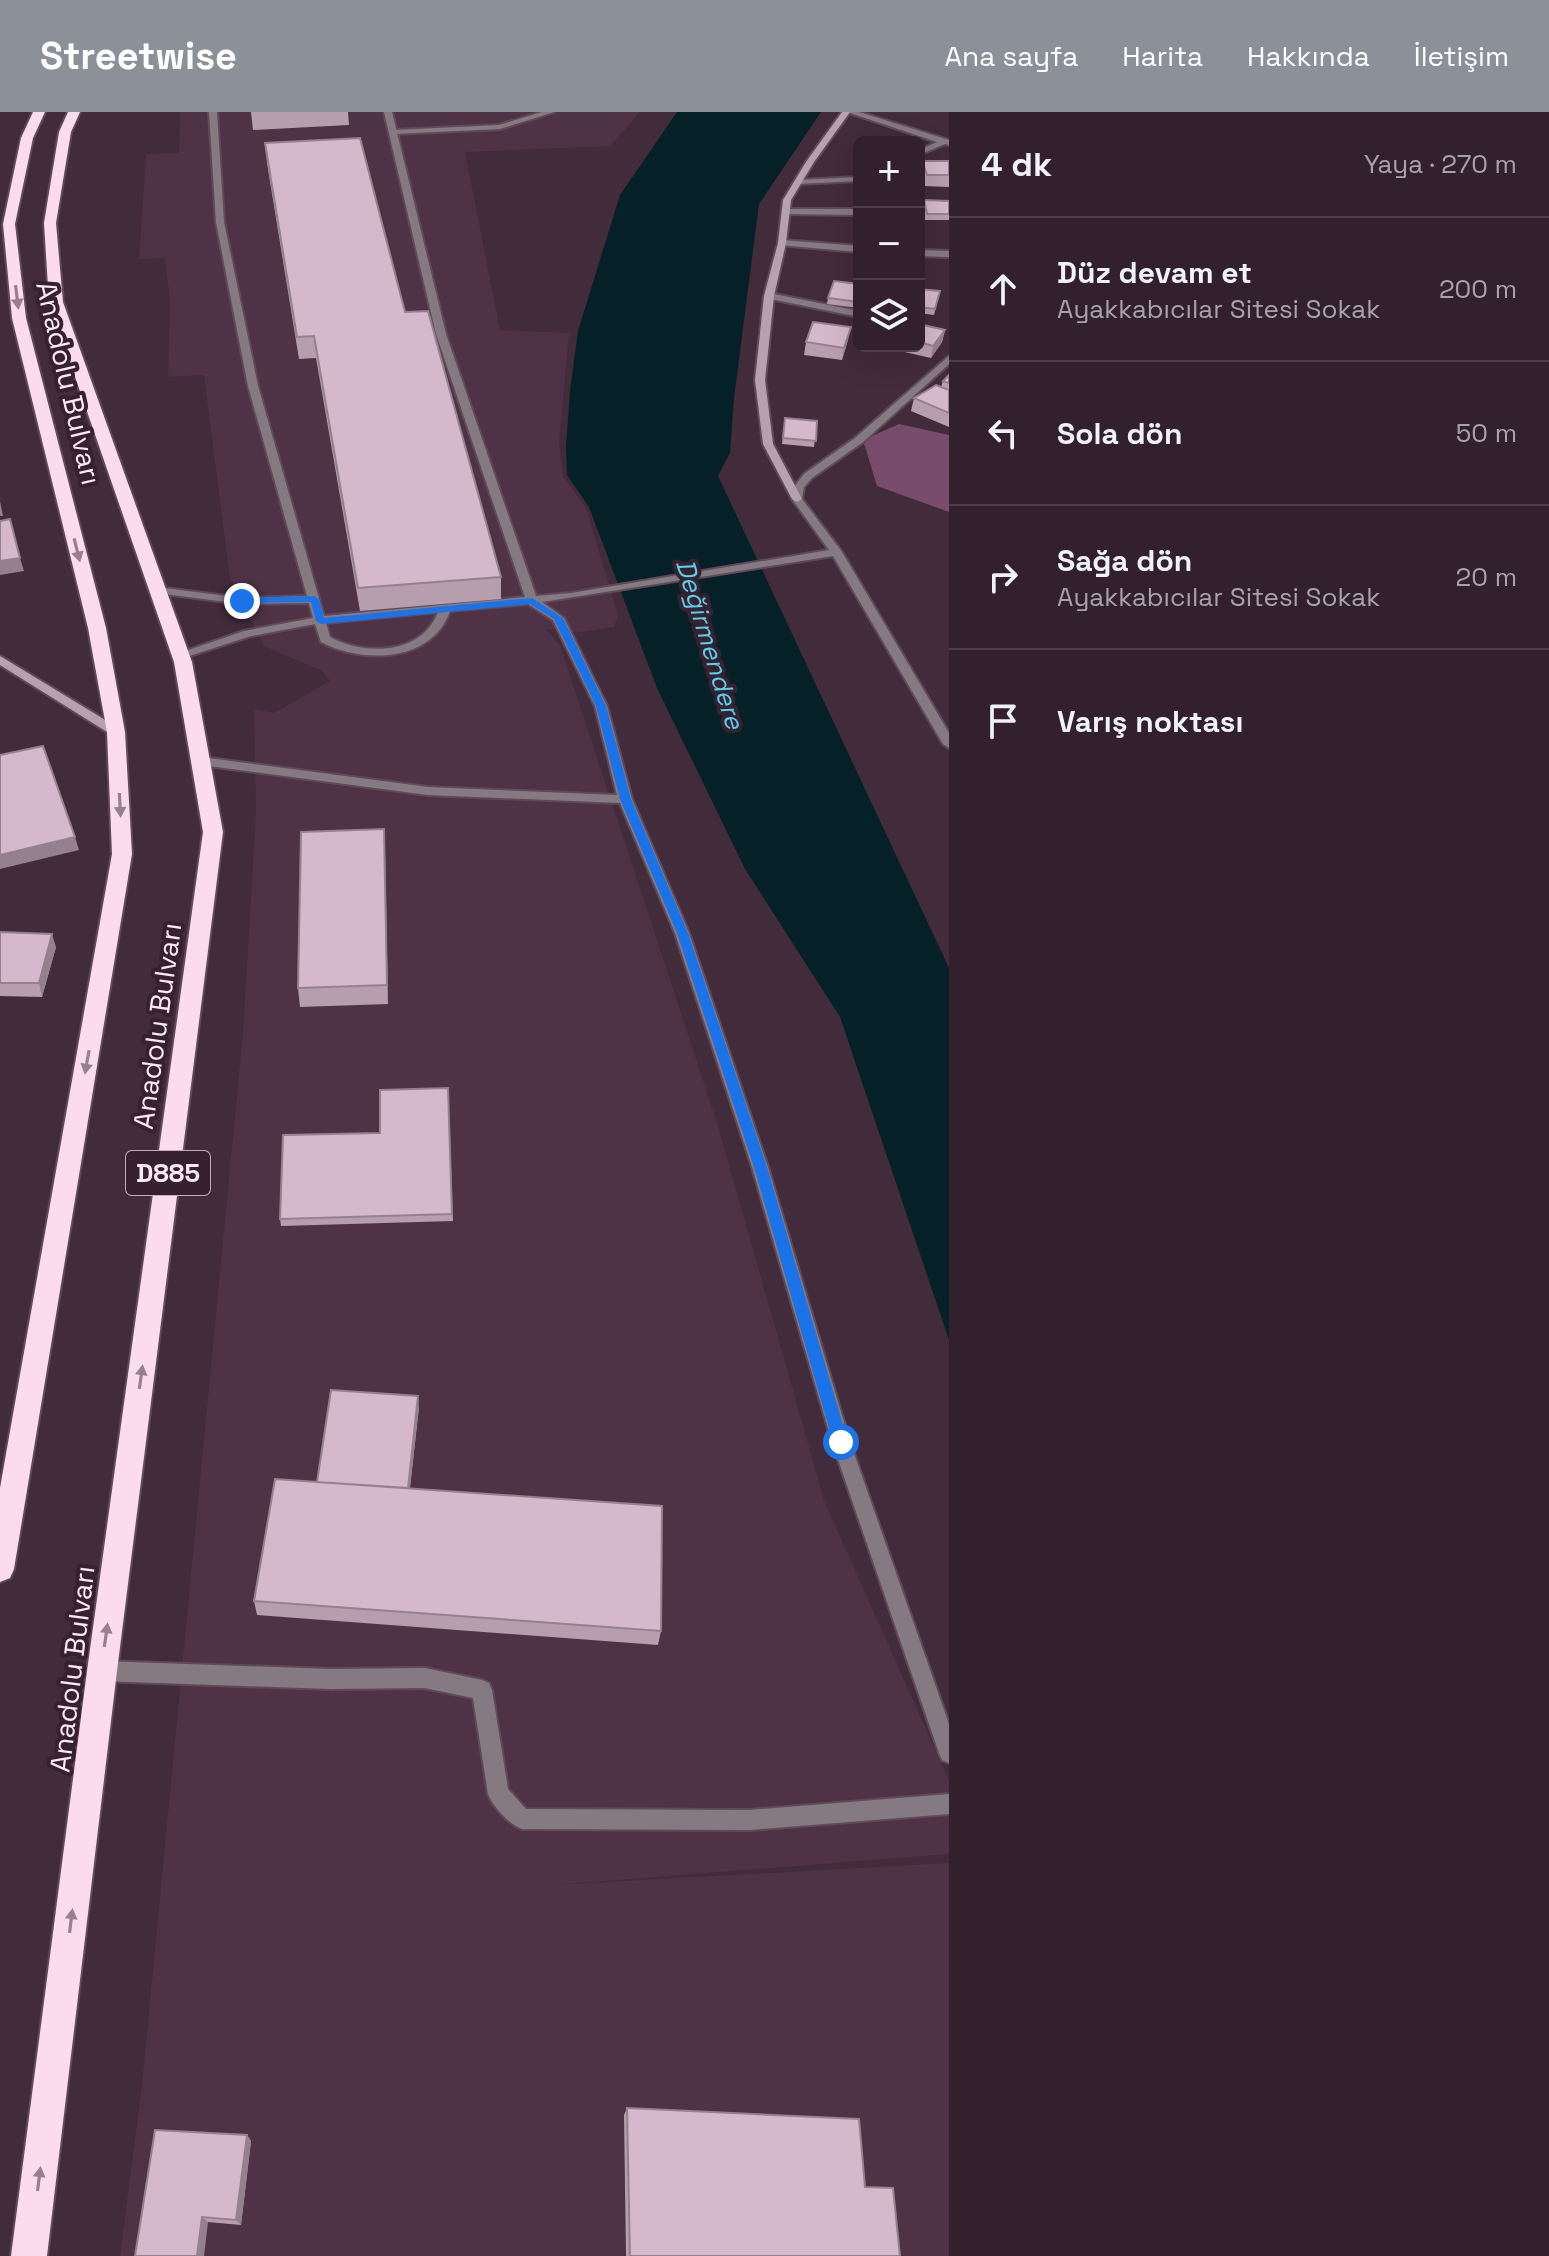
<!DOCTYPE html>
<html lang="tr">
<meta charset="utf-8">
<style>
body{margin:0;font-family:"Space Grotesk",sans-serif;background:#3a2834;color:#f1f3f6}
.controls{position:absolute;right:24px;top:24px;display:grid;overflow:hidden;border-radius:12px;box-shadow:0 8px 32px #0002}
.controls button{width:72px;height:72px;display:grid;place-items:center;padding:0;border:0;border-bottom:2px solid #4d3e48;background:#32202c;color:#f1f3f6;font:40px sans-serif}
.stop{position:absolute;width:24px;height:24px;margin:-18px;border:6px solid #1a73e8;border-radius:50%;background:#fff}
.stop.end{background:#1a73e8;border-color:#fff;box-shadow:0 2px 8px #0008}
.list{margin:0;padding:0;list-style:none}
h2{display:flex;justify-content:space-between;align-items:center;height:104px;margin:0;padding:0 32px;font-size:34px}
h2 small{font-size:26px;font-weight:400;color:#a8a3a9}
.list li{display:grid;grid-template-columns:52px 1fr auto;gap:24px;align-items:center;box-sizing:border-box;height:144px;padding:0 32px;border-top:2px solid #4d3e48}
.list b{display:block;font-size:30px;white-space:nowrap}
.list p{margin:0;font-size:26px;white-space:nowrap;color:#a8a3a9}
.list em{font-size:26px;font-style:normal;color:#a8a3a9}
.icon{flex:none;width:44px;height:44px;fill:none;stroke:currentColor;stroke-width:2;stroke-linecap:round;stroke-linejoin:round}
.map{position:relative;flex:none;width:949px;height:2144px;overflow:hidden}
header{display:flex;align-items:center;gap:48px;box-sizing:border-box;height:112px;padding:0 40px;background:#8c9099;color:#fff}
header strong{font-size:38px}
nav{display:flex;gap:44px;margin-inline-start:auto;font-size:28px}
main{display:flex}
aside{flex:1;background:#32202c}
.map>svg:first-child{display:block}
</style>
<header>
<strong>Streetwise</strong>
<nav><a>Ana sayfa</a><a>Harita</a><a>Hakkında</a><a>İletişim</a></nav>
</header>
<main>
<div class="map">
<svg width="949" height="2144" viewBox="0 0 949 2144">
<rect width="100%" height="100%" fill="#422b3a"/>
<!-- built -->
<path fill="#4f3245" d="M 180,0 L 640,0 L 610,34 L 465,40 L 500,218 L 569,221 L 559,331 L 563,364 L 586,396 L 618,503 L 614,515 L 581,520 L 546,517 L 560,533 L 718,1014 L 824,1388 L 949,1669 L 949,1742 L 553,1773 L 949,1751 L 949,2144 L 120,2144 L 142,1973 L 243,921 L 256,701 L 254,597 L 274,601 L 330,569 L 322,559 L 264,534 L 230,467 L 204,263 L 168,265 L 170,189 L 165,146 L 139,147 L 146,42 L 179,41 Z"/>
<!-- green -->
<path fill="#784c6a" d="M 899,312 L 949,323 L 949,400 L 877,374 L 863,328 Z"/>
<!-- water -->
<path fill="#052127" d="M 677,0 L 821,0 L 759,92 L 734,286 L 730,341 L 718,364 L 949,856 L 949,1228 L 840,905 L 745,757 L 657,576 L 589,395 L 567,363 L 566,334 L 570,279 L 578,219 L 620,83 Z"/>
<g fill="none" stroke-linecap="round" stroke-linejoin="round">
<!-- lane casing -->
<g stroke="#604a58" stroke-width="4">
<path id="lane" d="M 542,0 L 554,0 L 500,17 L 394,22 L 390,20 L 394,18 L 499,13 Z"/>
</g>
<!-- street casing -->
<g stroke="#604a58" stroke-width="4">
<path id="street" d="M 209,0 L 217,0 L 224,110 L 258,274 L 324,504 L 525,485 L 436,222 L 384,0 L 392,0 L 446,222 L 536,484 L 571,481 L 829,438 L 792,387 L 794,375 L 804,362 L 855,326 L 949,244 L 949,252 L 863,330 L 812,366 L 804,375 L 802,387 L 842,440 L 949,621 L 949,636 L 943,632 L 833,444 L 542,490 L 564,506 L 607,594 L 632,687 L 689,821 L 768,1055 L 850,1330 L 949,1612 L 949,1651 L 942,1648 L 939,1641 L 832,1330 L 752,1055 L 675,821 L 620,691 L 428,683 L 201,653 L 195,649 L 201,645 L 428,675 L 617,683 L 595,594 L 553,508 L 528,492 L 450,499 C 432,551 362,552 321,530 L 315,512 L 251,524 L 180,547 L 174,543 L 244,519 L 313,506 L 309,491 L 242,492 L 157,481 L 151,478 L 157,475 L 242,486 L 307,484 L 248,274 L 216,110 ZM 438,500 C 422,543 365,544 330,525 L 326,511 Z
M 847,0 L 859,0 L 949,28 L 949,33 L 945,32 L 919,43 L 919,38 L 937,30 Z
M 859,65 L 859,69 L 798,72 L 794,70 L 798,68 Z
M 786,97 L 859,97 L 859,103 L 783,102 L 783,98 Z
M 782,128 L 859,134 L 859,140 L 779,133 L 778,131 Z
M 919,138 L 949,139 L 949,145 L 919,144 Z
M 769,181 L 859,199 L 859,205 L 766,186 L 764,184 Z
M 102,1549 L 331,1557 L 425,1556 L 482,1568 L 489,1571 L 492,1578 L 508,1677 L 526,1697 L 750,1698 L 949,1682 L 949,1702 L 750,1718 L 522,1717 C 509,1712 493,1695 488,1682 L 473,1586 L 425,1576 L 331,1577 L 102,1569 L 95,1566 L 92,1559 L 95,1552 Z"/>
</g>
<!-- secondary casing -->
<g stroke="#604a58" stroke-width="4">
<path id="secondary" d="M 842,0 L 850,0 L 814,50 L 791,88 L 786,131 L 774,184 L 765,268 L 773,332 L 802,387 L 797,390 L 792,387 L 763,332 L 755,268 L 764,184 L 778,131 L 783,88 L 806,50 Z
M 0,544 L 120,617 L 122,620 L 116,624 L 112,623 L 0,553 Z"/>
</g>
<!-- highway casing -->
<g stroke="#604a58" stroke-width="4">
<path id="highway" d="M 33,0 L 45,0 L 33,26 L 15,112 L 26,206 L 106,516 L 125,620 L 132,742 L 14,1457 L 10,1466 L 0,1470 L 0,1376 L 112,742 L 107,620 L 88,516 L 12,206 L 3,112 L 21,26 Z
M 68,0 L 80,0 L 71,20 L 56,111 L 63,190 L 192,550 L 223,720 L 117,1559 L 47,2144 L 11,2144 L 87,1559 L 203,720 L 174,550 L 49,190 L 44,111 L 59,20 Z"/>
</g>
<!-- lane -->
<use href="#lane" fill="#867a82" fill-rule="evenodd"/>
<!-- street -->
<use href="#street" fill="#867a82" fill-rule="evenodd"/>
<!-- secondary -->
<use href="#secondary" fill="#b6a2ae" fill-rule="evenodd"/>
<!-- highway -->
<use href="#highway" fill="#fbdcef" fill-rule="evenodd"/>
</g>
<!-- wall -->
<path fill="#b79eaf" d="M 251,0 L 348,0 L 349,13 L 253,18 Z
M 265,31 L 405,200 L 501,465 L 501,487 L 360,499 L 316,246 L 299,247 L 267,51 Z
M 922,49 L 949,49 L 949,75 L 924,74 L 920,61 Z
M 924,88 L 949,89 L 949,108 L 925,108 L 923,94 Z
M 859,172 L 859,196 L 827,192 L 828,186 Z
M 919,177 L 940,179 L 934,203 L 919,201 Z
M 919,212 L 945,218 L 942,230 L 931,246 L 887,236 L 887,234 L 919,234 Z
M 848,228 L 842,248 L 804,243 L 806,230 Z
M 949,263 L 949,315 L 911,299 L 914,286 L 941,275 L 943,269 Z
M 785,306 L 817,309 L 814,335 L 782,332 Z
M 385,736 L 388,892 L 300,895 L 298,876 Z
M 0,820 L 56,835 L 42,885 L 0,884 Z
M 448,976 L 453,1109 L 281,1114 L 280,1107 Z
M 419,1295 L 410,1376 L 661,1519 L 658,1533 L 257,1503 L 254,1489 L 317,1370 Z
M 627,1996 L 865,2075 L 900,2144 L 626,2144 L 624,2003 Z
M 247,2023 L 251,2029 L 241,2113 L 208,2110 L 135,2144 Z"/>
<!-- shaded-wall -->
<path fill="#95818e" d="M 851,215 L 848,228 L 842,248 L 844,236 Z
M 945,218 L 942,230 L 931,246 L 933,234 Z
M 0,389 L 3,404 L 0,404 Z
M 20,446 L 24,459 L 0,463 L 0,449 Z
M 75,725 L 79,738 L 0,757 L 0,743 Z
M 52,822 L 56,835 L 42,885 L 39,871 Z
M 418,1284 L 419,1295 L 408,1392 L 407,1381 Z
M 247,2023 L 251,2029 L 241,2113 L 236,2108 Z
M 202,2105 L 208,2110 L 204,2144 L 197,2144 Z"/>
<!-- building -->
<path fill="#d5b8cb" stroke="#95818e" stroke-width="2" d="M 360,26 L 405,200 L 428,199 L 501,465 L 358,476 L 314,224 L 297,225 L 265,31 Z
M 922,49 L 949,49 L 949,63 L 927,63 Z
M 924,88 L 949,89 L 949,102 L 927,102 Z
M 834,169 L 859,172 L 859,190 L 828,186 Z
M 919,177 L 940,179 L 935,197 L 919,195 Z
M 813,210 L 851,215 L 844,236 L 806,230 Z
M 919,212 L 945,218 L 933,234 L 919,230 Z
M 949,263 L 949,271 L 943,269 Z
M 936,273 L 949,278 L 949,301 L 914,286 Z
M 785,306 L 817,309 L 816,329 L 783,326 Z
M 10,407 L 20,446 L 0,449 L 0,409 Z
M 43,634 L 75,725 L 0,743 L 0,643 Z
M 384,717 L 387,873 L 298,876 L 301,720 Z
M 0,820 L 52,822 L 39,871 L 0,871 Z
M 448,976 L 452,1102 L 280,1107 L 283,1023 L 380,1021 L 380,978 Z
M 331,1278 L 418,1284 L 408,1376 L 317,1370 Z
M 275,1367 L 662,1394 L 661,1519 L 254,1489 Z
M 627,1996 L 859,2007 L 865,2075 L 893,2076 L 900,2144 L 630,2144 Z
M 155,2018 L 247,2023 L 236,2108 L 202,2105 L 197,2144 L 135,2144 Z"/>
<!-- one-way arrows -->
<defs><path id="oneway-solid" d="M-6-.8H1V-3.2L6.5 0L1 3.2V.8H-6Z" transform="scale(2)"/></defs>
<g fill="#997e90">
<use href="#oneway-solid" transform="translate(17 185) rotate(83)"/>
<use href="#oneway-solid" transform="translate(77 438) rotate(76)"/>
<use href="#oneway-solid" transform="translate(120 693) rotate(87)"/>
<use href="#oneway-solid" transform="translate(87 950) rotate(100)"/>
<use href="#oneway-solid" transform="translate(141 1265) rotate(-82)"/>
<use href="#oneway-solid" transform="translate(106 1523) rotate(-82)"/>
<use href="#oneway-solid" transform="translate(71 1809) rotate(-83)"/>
<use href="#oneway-solid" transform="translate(39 2067) rotate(-83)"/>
</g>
<!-- route -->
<path fill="#1a73e8" d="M 314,484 L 319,487 L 324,506 L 532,486 L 563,506 L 606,594 L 631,687 L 688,821 L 767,1055 L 848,1330 L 846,1334 L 841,1336 L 833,1330 L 754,1055 L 677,821 L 620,687 L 596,594 L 554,507 L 530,492 L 321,512 L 316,509 L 311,490 L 242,491 L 238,489 L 242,486 Z"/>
<g text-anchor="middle" stroke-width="8" stroke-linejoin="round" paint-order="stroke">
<!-- far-water labels -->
<g font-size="26" font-style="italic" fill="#53d3ed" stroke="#372130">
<text transform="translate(710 532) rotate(73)" y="9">Değirmendere</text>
</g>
<!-- shield labels -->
<rect fill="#372130" stroke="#c0aeba" stroke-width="2" x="126" y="1039" width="84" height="44" rx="6"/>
<g font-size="26" font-weight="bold" fill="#fbebf5">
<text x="168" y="1070">D885</text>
</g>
<!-- street labels -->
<g font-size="28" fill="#fbebf5" stroke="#372130">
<text transform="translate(69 271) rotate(77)" y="10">Anadolu Bulvarı</text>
<text transform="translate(157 914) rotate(-82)" y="10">Anadolu Bulvarı</text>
<text transform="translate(72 1557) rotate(-83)" y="10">Anadolu Bulvarı</text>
</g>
</g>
</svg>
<div class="controls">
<button>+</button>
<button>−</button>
<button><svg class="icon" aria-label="layers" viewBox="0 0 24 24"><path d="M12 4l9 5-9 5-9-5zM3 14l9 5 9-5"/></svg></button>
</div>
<div class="stop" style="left:841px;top:1330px"></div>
<div class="stop end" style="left:242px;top:489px"></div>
</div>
<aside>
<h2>4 dk<small>Yaya · 270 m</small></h2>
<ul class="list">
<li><svg class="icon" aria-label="ahead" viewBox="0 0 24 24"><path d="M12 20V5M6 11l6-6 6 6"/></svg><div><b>Düz devam et</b><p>Ayakkabıcılar Sitesi Sokak</p></div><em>200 m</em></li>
<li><svg class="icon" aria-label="left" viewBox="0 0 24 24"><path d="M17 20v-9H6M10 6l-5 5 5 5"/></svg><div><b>Sola dön</b></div><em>50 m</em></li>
<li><svg class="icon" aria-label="right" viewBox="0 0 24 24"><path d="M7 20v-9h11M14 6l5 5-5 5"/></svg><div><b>Sağa dön</b><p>Ayakkabıcılar Sitesi Sokak</p></div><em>20 m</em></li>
<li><svg class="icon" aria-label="arrive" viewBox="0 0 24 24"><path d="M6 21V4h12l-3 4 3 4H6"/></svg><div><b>Varış noktası</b></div></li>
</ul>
</aside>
</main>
